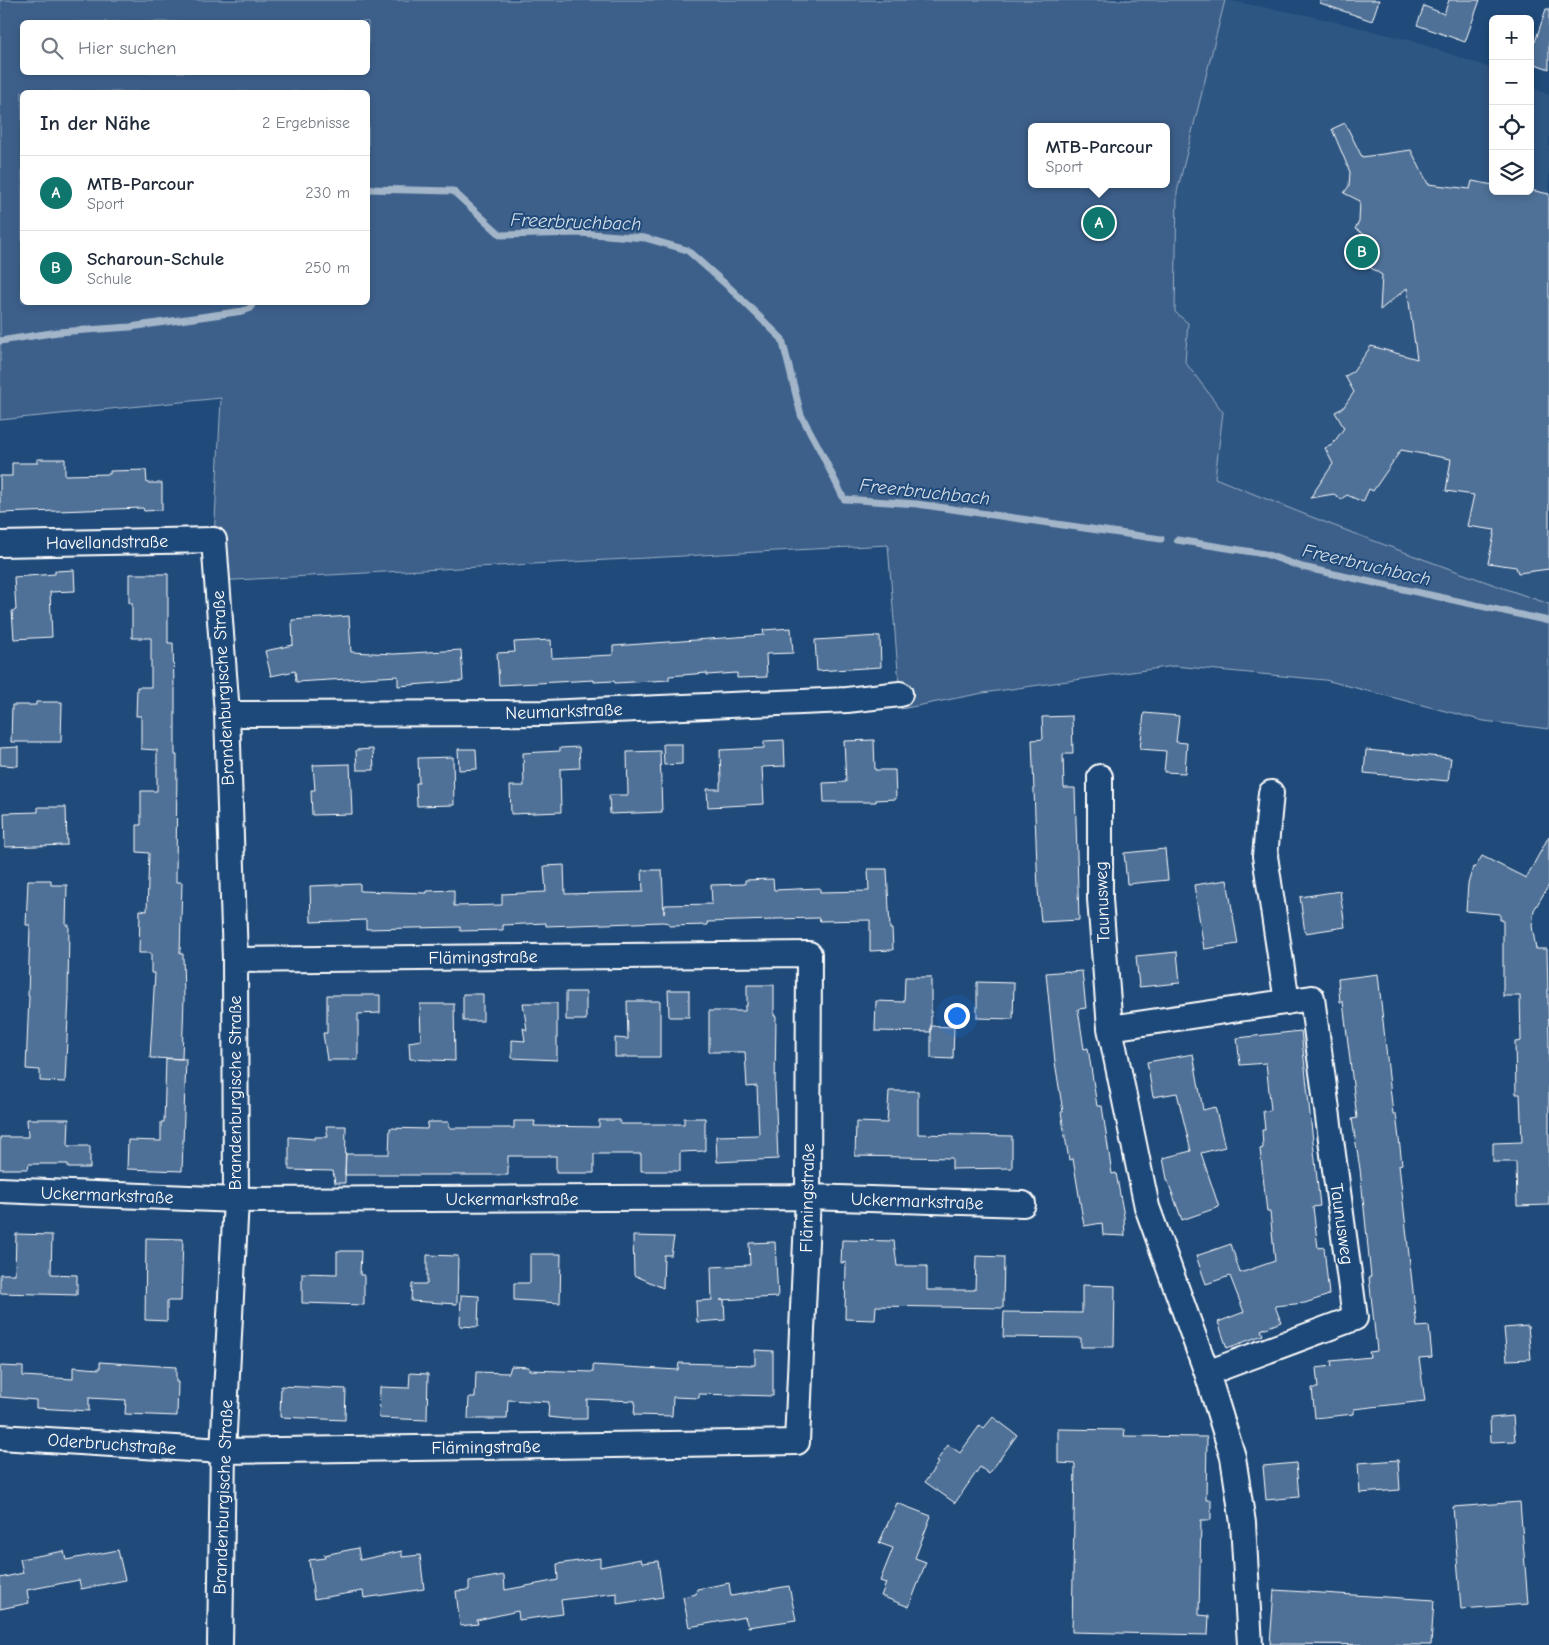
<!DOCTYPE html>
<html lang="de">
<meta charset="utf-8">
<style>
body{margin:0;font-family:"Comic Neue",sans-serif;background:#f2f2f3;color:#1f2937}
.controls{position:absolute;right:15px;top:15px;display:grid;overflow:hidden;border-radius:8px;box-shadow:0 2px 8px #0003}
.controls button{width:45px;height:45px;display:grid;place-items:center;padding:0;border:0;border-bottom:1px solid #e0e1e3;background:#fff;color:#1f2937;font:25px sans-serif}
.you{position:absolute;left:956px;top:1015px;width:18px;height:18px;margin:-12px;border:4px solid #fff;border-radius:50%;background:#1a73e8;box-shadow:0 0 0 8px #1a73e833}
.badge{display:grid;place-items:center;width:32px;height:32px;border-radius:50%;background:#0f766e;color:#fff;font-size:16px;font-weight:700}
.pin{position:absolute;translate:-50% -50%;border:2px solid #fff;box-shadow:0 1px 5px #0006}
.popup{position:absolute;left:1028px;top:123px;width:142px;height:65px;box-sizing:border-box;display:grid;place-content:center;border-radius:8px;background:#fff;filter:drop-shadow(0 1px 4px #0005);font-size:16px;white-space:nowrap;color:#747a83}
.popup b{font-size:19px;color:#1f2937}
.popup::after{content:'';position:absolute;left:50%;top:100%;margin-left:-10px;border:10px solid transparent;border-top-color:#fff}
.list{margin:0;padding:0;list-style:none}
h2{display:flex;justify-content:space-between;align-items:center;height:65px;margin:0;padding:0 20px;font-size:21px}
h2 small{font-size:16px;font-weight:400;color:#747a83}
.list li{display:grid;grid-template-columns:32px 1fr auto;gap:15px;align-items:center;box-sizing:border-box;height:75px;padding:0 20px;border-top:1px solid #e0e1e3}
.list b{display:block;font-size:19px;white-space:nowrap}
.list p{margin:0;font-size:16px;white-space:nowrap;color:#747a83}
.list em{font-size:16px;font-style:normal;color:#747a83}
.icon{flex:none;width:28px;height:28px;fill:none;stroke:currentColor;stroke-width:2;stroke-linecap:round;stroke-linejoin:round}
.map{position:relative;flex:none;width:1549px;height:1645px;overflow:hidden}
.search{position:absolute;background:#fff;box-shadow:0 2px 8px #0003;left:20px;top:20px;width:350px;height:55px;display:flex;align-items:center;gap:12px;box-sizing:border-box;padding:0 18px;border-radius:8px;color:#747a83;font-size:19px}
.panel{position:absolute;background:#fff;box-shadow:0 2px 8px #0003;left:20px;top:90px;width:350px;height:215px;border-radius:8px}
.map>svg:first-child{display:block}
</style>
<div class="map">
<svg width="1549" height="1645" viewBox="0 0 1549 1645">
<rect width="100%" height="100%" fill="#1f4a7a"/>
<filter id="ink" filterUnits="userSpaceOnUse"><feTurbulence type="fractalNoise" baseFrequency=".02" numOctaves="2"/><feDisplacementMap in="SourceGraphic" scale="10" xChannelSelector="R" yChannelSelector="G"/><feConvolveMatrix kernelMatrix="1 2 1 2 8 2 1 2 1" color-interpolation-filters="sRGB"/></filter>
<g filter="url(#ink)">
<!-- built -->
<path fill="#2e5683" d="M 1225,0 L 1307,15 L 1410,40 L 1493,69 L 1493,191 L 1530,191 L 1530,86 L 1549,95 L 1549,604 L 1438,566 L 1306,516 L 1215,478 L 1223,412 L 1185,362 L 1188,323 L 1175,312 L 1177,192 Z"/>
<!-- green -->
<path fill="#3c618b" stroke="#9eb0c5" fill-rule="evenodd" d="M 0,0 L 1225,0 L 1177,192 L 1175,312 L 1188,323 L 1185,362 L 1223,412 L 1215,478 C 1325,524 1437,565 1549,604 L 1549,729 L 1484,721 L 1325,680 L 1174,666 L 983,693 L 901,709 L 888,545 L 217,581 L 214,540 L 221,398 L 0,420 ZM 22,22 L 368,22 L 368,72 L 22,72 ZM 22,92 L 368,92 L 368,302 L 22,302 ZM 1032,127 L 1166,127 L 1166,184 L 1032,184 Z"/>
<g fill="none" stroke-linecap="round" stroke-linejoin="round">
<!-- stream -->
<path stroke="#a3b5c8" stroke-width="7" d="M 368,189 L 453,191 L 501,235 L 580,233 L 645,238 L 687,250 L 731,289 L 782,339 L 801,415 L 819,448 L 844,499 L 917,504 L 1161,539
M 0,341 L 58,332 L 130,327 L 243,311 L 251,308 L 252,302
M 1177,540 L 1265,554 L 1302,567 L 1549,621"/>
</g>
<!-- building -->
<path fill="#507197" stroke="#fff" d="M 1320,0 L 1379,0 L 1372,21 L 1320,3 Z
M 1449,0 L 1480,0 L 1465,42 L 1417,25 L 1424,6 L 1444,14 Z
M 1546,9 L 1549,9 L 1549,69 L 1530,62 L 1530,41 L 1535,42 Z
M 1345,123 L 1362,157 L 1411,150 L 1428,184 L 1470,189 L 1472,181 L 1493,185 L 1493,191 L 1535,191 L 1549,194 L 1549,569 L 1518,573 L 1516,567 L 1488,563 L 1495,530 L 1467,526 L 1474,495 L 1446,491 L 1451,459 L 1401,450 L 1373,491 L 1369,489 L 1363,502 L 1347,495 L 1341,499 L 1334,494 L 1310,498 L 1333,464 L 1325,448 L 1332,445 L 1344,428 L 1335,412 L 1343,408 L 1354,392 L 1345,376 L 1353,372 L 1371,346 L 1417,359 L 1407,288 L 1380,310 L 1382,275 L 1366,265 L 1370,257 L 1371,238 L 1355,229 L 1359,222 L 1360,201 L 1344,193 L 1349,186 L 1350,172 L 1332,129 Z
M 37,459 L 65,459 L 65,475 L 110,474 L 110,471 L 146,470 L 147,483 L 162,483 L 162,510 L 144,511 L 143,508 L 0,513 L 0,476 L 12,476 L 12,463 L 37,463 Z
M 74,570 L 75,591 L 50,592 L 52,637 L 14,639 L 12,611 L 16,610 L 14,577 L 55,574 L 55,571 Z
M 129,574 L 168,574 L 168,643 L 173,643 L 174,687 L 175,687 L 175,755 L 177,755 L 176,882 L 182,882 L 180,954 L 183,954 L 184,999 L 182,1059 L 150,1058 L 155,973 L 151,973 L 151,953 L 139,953 L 140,910 L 147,911 L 149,853 L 137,852 L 137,825 L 141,825 L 141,791 L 157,791 L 157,750 L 141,749 L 141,716 L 136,716 L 137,687 L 151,687 L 151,638 L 132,638 L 132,603 L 129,603 Z
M 349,616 L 351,652 L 394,654 L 461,650 L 463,681 L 398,686 L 398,676 L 296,682 L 295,671 L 271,676 L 265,651 L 293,645 L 292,620 Z
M 791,628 L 793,653 L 766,654 L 767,677 L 737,678 L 737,673 L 707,675 L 707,673 L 669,676 L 669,680 L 615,683 L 614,681 L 594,682 L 594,680 L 499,685 L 497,653 L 515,652 L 514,642 L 551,640 L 552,658 L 613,655 L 613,646 L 764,635 L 763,630 Z
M 880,636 L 881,667 L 817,671 L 815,640 Z
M 36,702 L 62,702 L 61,742 L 11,742 L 12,705 L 36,705 Z
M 1144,713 L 1179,716 L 1176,742 L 1187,743 L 1185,773 L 1164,772 L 1166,751 L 1140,749 Z
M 1072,716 L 1073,754 L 1063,754 L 1064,788 L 1075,788 L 1079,920 L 1041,922 L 1038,890 L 1032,740 L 1043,739 L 1042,717 Z
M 784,740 L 785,766 L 762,767 L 764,804 L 708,807 L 707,789 L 720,789 L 720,782 L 721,782 L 720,750 L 764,748 L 764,741 Z
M 874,740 L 875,770 L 895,770 L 896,799 L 876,800 L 876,802 L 824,802 L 823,783 L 846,782 L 844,741 Z
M 663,744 L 682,744 L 682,764 L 664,765 Z
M 18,747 L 18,766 L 0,765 L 0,748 Z
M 579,747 L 580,768 L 560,769 L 561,812 L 511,814 L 510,786 L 524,786 L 523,753 L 560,751 L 560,748 Z
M 373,749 L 374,770 L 357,770 L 356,750 Z
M 458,749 L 476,749 L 477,769 L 459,770 Z
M 1366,750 L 1451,758 L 1448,781 L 1364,773 Z
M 660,751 L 662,812 L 610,814 L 609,795 L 628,795 L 627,752 Z
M 453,757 L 454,805 L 417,806 L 416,783 L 419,783 L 418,758 Z
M 350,764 L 352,814 L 312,815 L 311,790 L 315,790 L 313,765 Z
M 38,807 L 66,807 L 67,845 L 5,847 L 4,813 L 38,812 Z
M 1549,836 L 1549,885 L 1534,910 L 1532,926 L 1536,949 L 1547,949 L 1549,1041 L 1549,1205 L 1517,1206 L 1516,1162 L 1493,1162 L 1493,1143 L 1522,1142 L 1520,1094 L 1516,1094 L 1515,1042 L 1521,1041 L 1520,996 L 1503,996 L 1503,920 L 1500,920 L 1500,914 L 1466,911 L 1468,884 L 1473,867 L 1475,868 L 1482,856 L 1526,878 Z
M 1165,849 L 1168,880 L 1127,884 L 1124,853 Z
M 564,865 L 565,894 L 643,892 L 642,870 L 662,870 L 664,914 L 665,905 L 712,904 L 711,885 L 745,884 L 745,880 L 773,879 L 774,890 L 820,888 L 820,892 L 869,891 L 868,869 L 887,869 L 890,929 L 892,929 L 893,950 L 870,951 L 870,920 L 820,921 L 819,918 L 774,919 L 774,920 L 707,922 L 708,925 L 669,926 L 669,923 L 663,922 L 546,926 L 546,923 L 503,925 L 503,930 L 460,931 L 460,927 L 366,929 L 366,920 L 311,922 L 310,886 L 360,884 L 360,891 L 427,893 L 427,891 L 454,890 L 454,906 L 502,905 L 502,894 L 546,892 L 544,866 Z
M 28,880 L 51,880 L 51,885 L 67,885 L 66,925 L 69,925 L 68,996 L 69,996 L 65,1082 L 40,1081 L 40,1070 L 26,1069 L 29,996 L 28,996 L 30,925 L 26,925 Z
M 1227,880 L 1238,944 L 1204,949 L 1194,885 Z
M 1340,891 L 1345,927 L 1305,933 L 1300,897 Z
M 1177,952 L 1180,983 L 1139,987 L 1136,956 Z
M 1069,971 L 1069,972 L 1082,971 L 1086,1008 L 1078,1009 L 1084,1049 L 1088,1048 L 1097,1106 L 1102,1106 L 1112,1174 L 1116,1173 L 1124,1216 L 1125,1236 L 1103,1235 L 1102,1223 L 1084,1226 L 1073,1159 L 1069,1160 L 1061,1112 L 1063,1112 L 1055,1062 L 1046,973 Z
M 1378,974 L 1393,1114 L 1396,1114 L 1402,1164 L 1399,1165 L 1417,1327 L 1429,1326 L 1432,1357 L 1419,1358 L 1425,1401 L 1354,1409 L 1354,1414 L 1315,1418 L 1312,1388 L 1318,1388 L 1316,1368 L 1332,1366 L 1331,1361 L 1370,1357 L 1369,1352 L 1377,1351 L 1369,1277 L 1371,1277 L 1360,1169 L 1352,1119 L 1357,1118 L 1343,1002 L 1340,1002 L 1338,979 Z
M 905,977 L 931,977 L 931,1032 L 875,1031 L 876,1001 L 904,1002 Z
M 977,982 L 1014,983 L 1013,1019 L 977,1018 Z
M 747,985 L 774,985 L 774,1016 L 776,1016 L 775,1086 L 778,1159 L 717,1162 L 716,1136 L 759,1135 L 757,1086 L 747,1087 L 745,1052 L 709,1052 L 709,1011 L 745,1011 L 745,1006 L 747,1006 Z
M 668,990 L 689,990 L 689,1017 L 669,1017 Z
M 566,992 L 586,992 L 586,1020 L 566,1020 Z
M 463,994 L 483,994 L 483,1021 L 463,1021 Z
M 327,995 L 380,995 L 380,1013 L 358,1014 L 358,1060 L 327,1060 L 323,1033 L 327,1033 Z
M 627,1001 L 660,1001 L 660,1057 L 615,1057 L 615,1038 L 628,1039 Z
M 523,1003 L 557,1003 L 557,1060 L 512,1058 L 512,1040 L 525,1041 L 523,1028 L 527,1030 Z
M 420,1004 L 454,1004 L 455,1061 L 410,1059 L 409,1042 L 421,1040 Z
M 931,1026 L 954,1027 L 953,1059 L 931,1058 Z
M 1301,1031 L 1320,1206 L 1313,1207 L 1318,1248 L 1324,1247 L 1329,1295 L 1305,1303 L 1275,1306 L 1281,1322 L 1261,1330 L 1263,1335 L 1227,1348 L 1218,1322 L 1244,1312 L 1230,1276 L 1206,1284 L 1196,1256 L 1231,1244 L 1240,1273 L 1275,1261 L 1270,1212 L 1267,1212 L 1260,1149 L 1263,1148 L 1262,1130 L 1265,1130 L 1263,1111 L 1271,1110 L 1266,1063 L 1240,1065 L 1237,1038 Z
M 1193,1054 L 1203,1110 L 1215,1107 L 1225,1147 L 1201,1153 L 1219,1207 L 1182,1220 L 1167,1179 L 1163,1158 L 1191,1151 L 1177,1093 L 1153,1097 L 1147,1062 Z
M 166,1058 L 186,1059 L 182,1171 L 127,1169 L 128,1140 L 161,1141 L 161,1122 L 164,1122 Z
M 889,1091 L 918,1091 L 918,1134 L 1012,1136 L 1012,1168 L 952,1169 L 952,1158 L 855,1156 L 856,1122 L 887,1123 Z
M 684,1118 L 705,1118 L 705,1151 L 680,1152 L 680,1171 L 641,1171 L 641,1154 L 594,1154 L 594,1173 L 556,1173 L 556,1156 L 508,1156 L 508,1175 L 345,1175 L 346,1154 L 389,1154 L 390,1128 L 427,1129 L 428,1122 L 449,1122 L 449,1128 L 514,1128 L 514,1121 L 535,1121 L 534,1126 L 599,1127 L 599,1120 L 620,1120 L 620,1124 L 684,1124 Z
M 27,1119 L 69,1119 L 68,1146 L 90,1146 L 90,1168 L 68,1168 L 68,1164 L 29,1164 L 28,1169 L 0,1169 L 0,1137 L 28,1137 Z
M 326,1126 L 346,1126 L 345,1183 L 335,1183 L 333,1171 L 289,1170 L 289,1137 L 315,1139 L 315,1137 L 328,1137 Z
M 16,1234 L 52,1235 L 51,1274 L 77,1275 L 77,1295 L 0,1293 L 0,1274 L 15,1274 Z
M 633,1236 L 674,1237 L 671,1255 L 664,1255 L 663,1288 L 634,1275 Z
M 146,1238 L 183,1239 L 181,1301 L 167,1301 L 167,1321 L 145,1320 Z
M 842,1240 L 894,1241 L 897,1266 L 927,1266 L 927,1290 L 975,1290 L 976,1256 L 1004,1257 L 1003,1308 L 876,1306 L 875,1320 L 845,1319 L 846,1262 L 841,1263 Z
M 775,1242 L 778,1297 L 720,1300 L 724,1300 L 725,1320 L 697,1322 L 696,1301 L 712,1300 L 711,1267 L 750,1265 L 749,1243 Z
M 337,1251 L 361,1251 L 360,1275 L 364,1275 L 364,1305 L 302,1303 L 302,1273 L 337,1274 Z
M 530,1254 L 561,1254 L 560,1303 L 514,1300 L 514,1283 L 530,1283 Z
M 427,1255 L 458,1256 L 457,1304 L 411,1301 L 412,1284 L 427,1284 Z
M 1082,1285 L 1115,1286 L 1114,1347 L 1081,1347 L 1081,1338 L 1003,1337 L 1004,1312 L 1082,1313 Z
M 461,1295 L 479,1296 L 478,1327 L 460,1326 Z
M 1528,1326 L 1531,1359 L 1507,1360 L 1504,1328 Z
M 755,1350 L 773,1351 L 773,1396 L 699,1394 L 699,1398 L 673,1397 L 672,1416 L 634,1415 L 635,1401 L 587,1399 L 587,1419 L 566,1419 L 548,1417 L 549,1402 L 508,1400 L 507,1419 L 468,1419 L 469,1397 L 475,1397 L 476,1372 L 509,1373 L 511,1366 L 529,1367 L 529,1370 L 593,1372 L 593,1365 L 678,1370 L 679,1363 L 755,1365 Z
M 100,1362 L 176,1367 L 176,1382 L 178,1382 L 177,1416 L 125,1414 L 126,1400 L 89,1398 L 89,1411 L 36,1408 L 36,1400 L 0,1397 L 0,1366 L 23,1367 L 23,1376 L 73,1379 L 73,1367 L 100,1369 Z
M 410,1373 L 428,1374 L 427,1420 L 379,1418 L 380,1387 L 409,1388 Z
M 281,1386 L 346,1389 L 345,1420 L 280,1417 Z
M 1513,1416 L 1515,1441 L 1491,1442 L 1490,1418 Z
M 993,1417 L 1017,1435 L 989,1474 L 980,1467 L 955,1503 L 925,1482 L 938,1463 L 936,1462 L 948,1445 L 960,1453 L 980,1425 L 984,1428 Z
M 1058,1429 L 1125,1430 L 1124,1436 L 1207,1437 L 1206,1500 L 1211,1500 L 1211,1520 L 1201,1520 L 1199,1615 L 1209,1616 L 1208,1635 L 1072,1632 L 1075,1464 L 1058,1463 Z
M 1398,1460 L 1400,1490 L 1360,1493 L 1358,1463 Z
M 1296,1463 L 1299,1497 L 1266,1500 L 1263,1466 Z
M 1520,1502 L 1528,1604 L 1461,1609 L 1453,1507 Z
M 897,1503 L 931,1516 L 915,1558 L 926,1562 L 909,1607 L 881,1596 L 886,1583 L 880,1581 L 893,1548 L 879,1543 Z
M 358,1548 L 360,1560 L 402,1551 L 402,1557 L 420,1555 L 424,1589 L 364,1598 L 363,1591 L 314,1599 L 309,1560 L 325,1558 L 324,1555 Z
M 118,1550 L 125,1580 L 81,1589 L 79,1580 L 27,1590 L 29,1603 L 0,1609 L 0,1578 L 23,1573 L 20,1559 L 64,1551 L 66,1560 Z
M 600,1558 L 600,1567 L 641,1559 L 642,1563 L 658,1561 L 663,1597 L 617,1604 L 617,1593 L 561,1600 L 563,1614 L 519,1620 L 518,1611 L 477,1620 L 478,1624 L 460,1626 L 456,1591 L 469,1590 L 469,1581 L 504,1575 L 505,1590 L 558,1580 L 557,1564 Z
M 729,1583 L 731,1596 L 789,1586 L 796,1620 L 748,1627 L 745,1617 L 689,1627 L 683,1597 L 696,1594 L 697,1589 Z
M 1274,1590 L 1434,1600 L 1431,1645 L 1270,1644 Z"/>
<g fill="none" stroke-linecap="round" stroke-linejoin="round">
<!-- street casing -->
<g stroke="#fff" stroke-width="28">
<path id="street" d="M 0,544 L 214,540 L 227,714 L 235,960 L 236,1200 L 223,1451 L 220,1645
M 227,714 L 545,713 L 847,700 L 900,694
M 1100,777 L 1100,899 L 1110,1028
M 1271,793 L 1265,856 L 1287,1002
M 0,1190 L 236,1200 L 808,1197 L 1023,1204
M 1207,1373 L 1355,1318 L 1312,998 L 1110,1028 L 1147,1207 L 1207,1373 L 1233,1457 L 1243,1523 L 1250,1645
M 0,1437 L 223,1451 L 797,1442 L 808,1197 L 809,954 L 235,960"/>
</g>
<!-- street -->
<use href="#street" stroke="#1f4a7a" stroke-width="24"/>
</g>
</g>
<g text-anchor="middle" stroke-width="4" stroke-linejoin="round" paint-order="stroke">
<!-- street labels -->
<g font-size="18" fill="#fff" stroke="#1f4a7a">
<text transform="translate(107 542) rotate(-1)" y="6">Havellandstraße</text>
<text transform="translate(223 688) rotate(-93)" y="6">Brandenburgische Straße</text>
<text transform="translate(564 711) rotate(-2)" y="6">Neumarkstraße</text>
<text transform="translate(1102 902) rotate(-92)" y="6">Taunusweg</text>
<text transform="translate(483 957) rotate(-1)" y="6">Flämingstraße</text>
<text transform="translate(235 1093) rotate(-90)" y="6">Brandenburgische Straße</text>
<text transform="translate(107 1195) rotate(2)" y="6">Uckermarkstraße</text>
<text transform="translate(807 1198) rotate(-89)" y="6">Flämingstraße</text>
<text x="512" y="1205">Uckermarkstraße</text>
<text transform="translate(917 1201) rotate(2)" y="6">Uckermarkstraße</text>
<text transform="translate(1342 1224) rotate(82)" y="6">Taunusweg</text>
<text transform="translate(112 1444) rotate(4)" y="6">Oderbruchstraße</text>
<text transform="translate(486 1447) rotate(-1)" y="6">Flämingstraße</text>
<text transform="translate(223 1497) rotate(-88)" y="6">Brandenburgische Straße</text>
</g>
<!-- water labels -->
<g font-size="19" font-style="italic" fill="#d8e0e8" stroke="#1f4a7a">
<text transform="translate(576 221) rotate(2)" y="7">Freerbruchbach</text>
<text transform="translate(925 491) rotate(6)" y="7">Freerbruchbach</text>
<text transform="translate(1367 564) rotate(13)" y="7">Freerbruchbach</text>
</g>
</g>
</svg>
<div class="controls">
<button>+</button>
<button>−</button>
<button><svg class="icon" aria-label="locate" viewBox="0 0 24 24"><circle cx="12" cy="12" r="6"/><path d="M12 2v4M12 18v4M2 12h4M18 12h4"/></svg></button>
<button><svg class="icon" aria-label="layers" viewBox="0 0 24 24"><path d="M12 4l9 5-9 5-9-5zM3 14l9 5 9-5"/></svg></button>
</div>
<div class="you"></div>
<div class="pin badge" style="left:1099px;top:223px">A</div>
<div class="popup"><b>MTB-Parcour</b>Sport</div>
<div class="pin badge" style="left:1362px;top:252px">B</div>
<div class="search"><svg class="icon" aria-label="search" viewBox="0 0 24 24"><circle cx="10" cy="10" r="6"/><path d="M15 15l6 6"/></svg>Hier suchen</div>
<section class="panel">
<h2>In der Nähe<small>2 Ergebnisse</small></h2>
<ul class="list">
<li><span class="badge">A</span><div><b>MTB-Parcour</b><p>Sport</p></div><em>230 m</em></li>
<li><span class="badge">B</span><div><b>Scharoun-Schule</b><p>Schule</p></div><em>250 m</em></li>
</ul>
</section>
</div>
